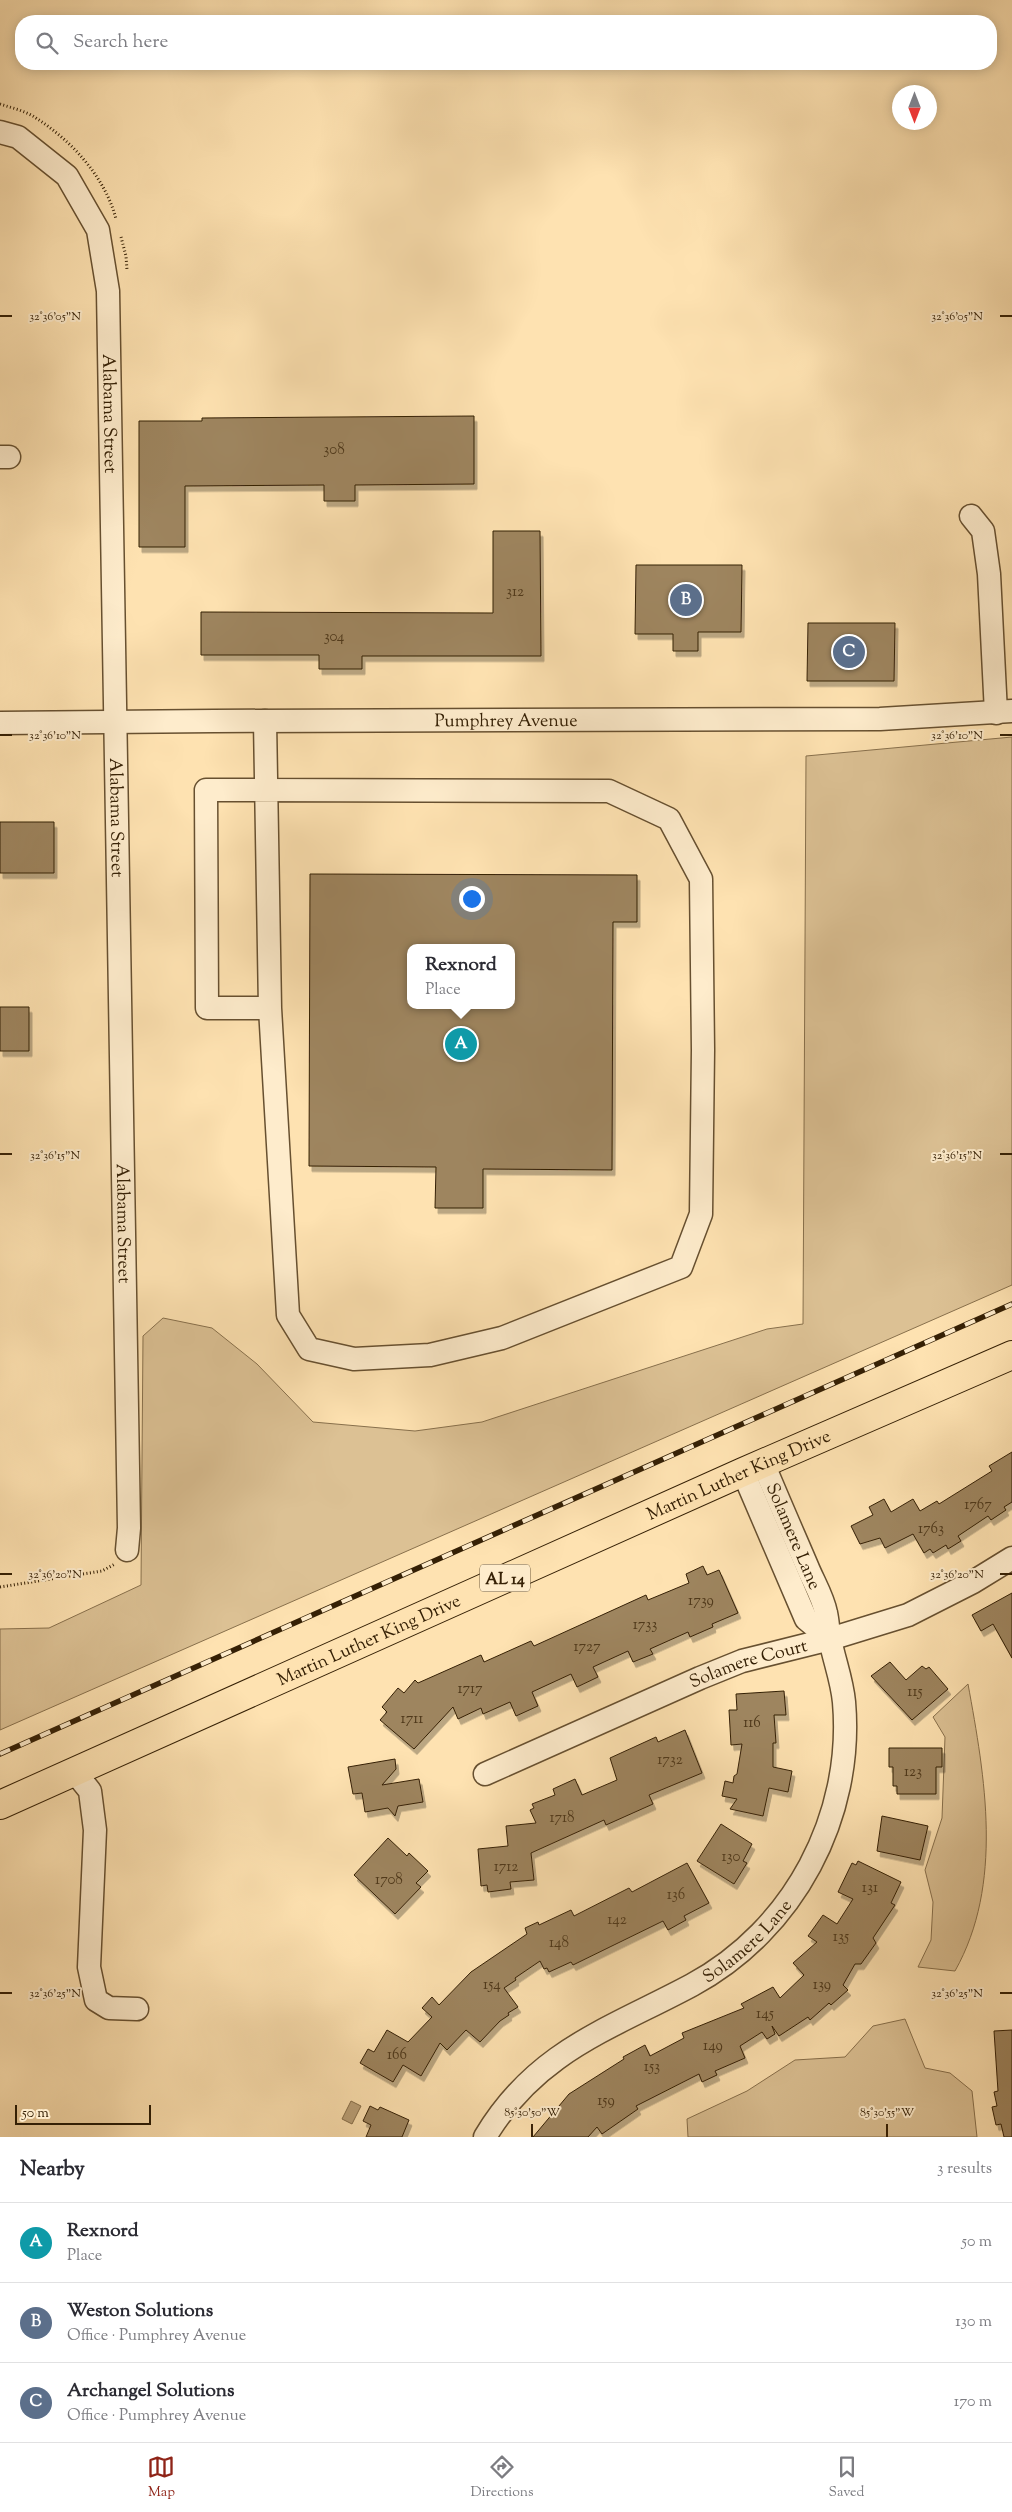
<!DOCTYPE html>
<meta charset="utf-8">
<style>
body{margin:0;font-family:"Sorts Mill Goudy",serif;background:#f7f7f7;color:#2b2b33}
.compass{position:absolute;left:892px;top:85px;width:45px;height:45px;border-radius:50%;background:#fff;box-shadow:0 2px 12px #0003;rotate:180deg}
.scale{position:absolute;left:15px;bottom:12px;width:136px;box-sizing:border-box;padding-left:5px;border:2px solid #352005;border-top:0;font-size:14px;line-height:18px;white-space:nowrap;color:#352005;-webkit-text-stroke:4px #feeccc;paint-order:stroke}
.you{position:absolute;left:471px;top:898px;width:18px;height:18px;margin:-12px;border:4px solid #fff;border-radius:50%;background:#1a73e8;box-shadow:0 0 0 8px #1a73e833}
.badge{display:grid;place-items:center;width:32px;height:32px;border-radius:50%;background:#8f2418;color:#fff;font-size:16px;font-weight:700}
.pin{position:absolute;translate:-50% -50%;border:2px solid #fff;box-shadow:0 1px 5px #0006}
.popup{position:absolute;left:407px;top:944px;width:108px;height:65px;box-sizing:border-box;display:grid;place-content:center;border-radius:10px;background:#fff;filter:drop-shadow(0 1px 4px #0005);font-size:16px;white-space:nowrap;color:#7c7c81}
.popup b{font-size:19px;color:#2b2b33}
.popup::after{content:'';position:absolute;left:50%;top:100%;margin-left:-10px;border:10px solid transparent;border-top-color:#fff}
.list{margin:0;padding:0;list-style:none}
h2{display:flex;justify-content:space-between;align-items:center;height:65px;margin:0;padding:0 20px;font-size:21px}
h2 small{font-size:16px;font-weight:400;color:#7c7c81}
.list li{display:grid;grid-template-columns:32px 1fr auto;gap:15px;align-items:center;box-sizing:border-box;height:80px;padding:0 20px;border-top:1px solid #e1e1e2}
.list b{display:block;font-size:19px;white-space:nowrap}
.list p{margin:0;font-size:16px;white-space:nowrap;color:#7c7c81}
.list em{font-size:16px;font-style:normal;color:#7c7c81}
.icon{flex:none;width:28px;height:28px;fill:none;stroke:currentColor;stroke-width:2;stroke-linecap:round;stroke-linejoin:round}
.map{position:relative;flex:none;width:1012px;height:2137px;overflow:hidden}
.search{position:absolute;background:#fff;box-shadow:0 2px 12px #0003;left:15px;right:15px;top:15px;height:55px;display:flex;align-items:center;gap:12px;box-sizing:border-box;padding:0 18px;border-radius:20px;color:#7c7c81;font-size:19px}
.sheet{height:305px;background:#fff}
nav{display:flex;justify-content:space-around;align-items:center;box-sizing:border-box;height:70px;border-top:1px solid #e1e1e2;background:#fff;font-size:14px;color:#7c7c81}
nav a{display:grid;justify-items:center;gap:2px}
nav .on{color:#8f2418}
.map>svg:first-child{display:block}
</style>
<div class="map">
<svg width="1012" height="2137" viewBox="0 0 1012 2137">
<defs>
<filter id="shadow"><feDropShadow dx="3" dy="5.5" stdDeviation="0" flood-color="#0004"/></filter>
</defs>
<rect width="100%" height="100%" fill="#fee2b1"/>
<filter id="stains"><feTurbulence type="fractalNoise" baseFrequency=".004" numOctaves="4"/><feColorMatrix values="0 0 0 0 .2 0 0 0 0 .09 0 0 0 0 .02 0 0 0 .5 -.17"/></filter>
<radialGradient id="worn" r=".72"><stop offset=".6" stop-color="#630" stop-opacity="0"/><stop offset="1" stop-color="#630" stop-opacity=".3"/></radialGradient>
<!-- green -->
<path fill="#dcc194" stroke="#88704c" d="M 1012,737 L 1012,1285 L 0,1730 L 0,1629 L 49,1628 L 141,1585 L 143,1336 L 163,1318 L 212,1328 L 257,1364 L 313,1422 L 415,1431 L 482,1422 L 767,1329 L 803,1324 L 806,756 Z
M 968,1684 C 985,1777 1004,1884 955,1971 L 918,1967 L 931,1940 L 933,1902 L 925,1870 L 942,1818 L 945,1737 L 933,1717 Z
M 905,2019 L 925,2068 L 950,2073 L 972,2091 L 977,2137 L 688,2137 L 687,2119 L 747,2091 L 795,2060 L 845,2057 L 873,2026 Z"/>
<!-- water -->
<path fill="#baa077" stroke="#856d49" d="M 351,2101 L 361,2106 L 352,2124 L 342,2119 Z"/>
<!-- building -->
<path fill="#9e855e" stroke="#352005" fill-rule="evenodd" filter="url(#shadow)" d="M 474,416 L 474,484 L 355,485 L 355,501 L 324,501 L 324,485 L 185,486 L 185,547 L 139,547 L 139,421 L 202,421 L 202,418 Z
M 493,531 L 540,531 L 541,656 L 362,656 L 362,669 L 319,669 L 319,655 L 201,655 L 201,612 L 493,613 Z
M 636,565 L 742,565 L 741,632 L 698,632 L 698,651 L 673,651 L 673,634 L 635,634 Z
M 808,623 L 895,623 L 894,681 L 807,681 Z
M 0,822 L 54,822 L 54,873 L 0,873 Z
M 310,874 L 637,875 L 637,922 L 613,922 L 612,1170 L 483,1169 L 483,1208 L 435,1208 L 436,1167 L 309,1166 ZM 411,948 L 511,948 L 511,1005 L 411,1005 Z
M 0,1007 L 29,1007 L 29,1051 L 0,1051 Z
M 1012,1452 L 1012,1502 L 1004,1507 L 1006,1510 L 991,1520 L 988,1516 L 958,1536 L 961,1541 L 948,1549 L 946,1545 L 933,1553 L 930,1549 L 924,1553 L 913,1534 L 885,1548 L 880,1538 L 860,1544 L 851,1526 L 873,1515 L 869,1507 L 884,1499 L 891,1512 L 913,1499 L 920,1511 L 937,1501 L 939,1504 L 992,1471 L 989,1466 Z
M 703,1566 L 707,1575 L 719,1570 L 738,1613 L 712,1624 L 713,1627 L 690,1637 L 688,1632 L 650,1649 L 653,1654 L 633,1662 L 628,1651 L 593,1667 L 598,1677 L 577,1687 L 571,1674 L 532,1692 L 538,1706 L 516,1716 L 510,1702 L 483,1714 L 481,1708 L 458,1719 L 453,1707 L 414,1749 L 380,1720 L 387,1712 L 382,1707 L 398,1688 L 404,1693 L 415,1680 L 418,1683 L 481,1655 L 484,1662 L 531,1641 L 534,1646 L 646,1595 L 648,1600 L 689,1583 L 686,1574 Z
M 1012,1593 L 1012,1658 L 993,1624 L 981,1631 L 972,1615 Z
M 890,1662 L 906,1680 L 922,1666 L 926,1669 L 929,1667 L 948,1689 L 912,1720 L 871,1676 Z
M 784,1691 L 786,1715 L 774,1715 L 776,1743 L 773,1743 L 773,1767 L 792,1771 L 788,1792 L 769,1788 L 763,1816 L 730,1809 L 737,1799 L 722,1796 L 725,1781 L 733,1783 L 734,1776 L 737,1774 L 742,1744 L 731,1745 L 729,1710 L 737,1710 L 736,1694 Z
M 685,1730 L 702,1773 L 649,1795 L 653,1804 L 606,1825 L 604,1820 L 531,1853 L 534,1880 L 510,1882 L 511,1889 L 488,1892 L 487,1885 L 481,1886 L 478,1849 L 508,1846 L 506,1826 L 536,1823 L 530,1810 L 534,1808 L 532,1804 L 555,1795 L 553,1789 L 575,1779 L 582,1795 L 617,1780 L 610,1758 L 656,1737 L 658,1742 Z
M 889,1748 L 942,1748 L 942,1767 L 936,1767 L 936,1794 L 897,1794 L 897,1786 L 893,1786 L 893,1767 L 889,1767 Z
M 395,1759 L 396,1769 L 382,1785 L 419,1779 L 423,1802 L 398,1806 L 395,1816 L 388,1808 L 365,1812 L 362,1793 L 353,1794 L 348,1767 Z
M 882,1816 L 928,1826 L 920,1860 L 877,1851 Z
M 721,1824 L 752,1844 L 743,1861 L 747,1863 L 734,1884 L 697,1861 Z
M 388,1838 L 407,1856 L 409,1853 L 428,1871 L 416,1883 L 421,1887 L 395,1914 L 354,1875 Z
M 858,1861 L 901,1882 L 891,1903 L 895,1905 L 873,1938 L 876,1943 L 861,1964 L 855,1964 L 843,1985 L 848,1990 L 831,2005 L 829,2003 L 810,2020 L 808,2017 L 779,2036 L 772,2026 L 775,2034 L 767,2039 L 762,2032 L 740,2046 L 745,2058 L 715,2071 L 717,2075 L 702,2082 L 699,2074 L 636,2106 L 638,2109 L 602,2134 L 597,2127 L 588,2137 L 533,2137 L 569,2094 L 624,2059 L 623,2057 L 645,2045 L 650,2056 L 684,2038 L 682,2033 L 744,2008 L 741,2004 L 773,1987 L 780,1998 L 804,1975 L 793,1963 L 817,1942 L 808,1936 L 823,1915 L 837,1924 L 853,1899 L 838,1892 L 852,1863 L 856,1865 Z
M 687,1863 L 709,1903 L 684,1916 L 686,1920 L 668,1930 L 663,1921 L 573,1965 L 571,1962 L 549,1972 L 547,1968 L 544,1969 L 540,1961 L 515,1978 L 516,1980 L 504,1988 L 518,2007 L 508,2013 L 509,2015 L 500,2021 L 480,2042 L 466,2030 L 447,2050 L 440,2043 L 421,2076 L 403,2065 L 393,2082 L 360,2063 L 368,2049 L 374,2052 L 387,2030 L 408,2042 L 432,2017 L 422,2008 L 432,1997 L 439,2005 L 471,1972 L 527,1934 L 525,1928 L 538,1922 L 539,1925 L 571,1910 L 574,1916 L 629,1888 L 632,1892 Z
M 1012,2030 L 1012,2137 L 1004,2137 L 1001,2124 L 996,2125 L 992,2107 L 997,2106 L 994,2092 L 998,2091 L 994,2031 Z
M 370,2106 L 378,2110 L 380,2107 L 409,2120 L 402,2137 L 366,2137 L 371,2125 L 363,2121 Z"/>
<g fill="none" stroke-linecap="round" stroke-linejoin="round">
<!-- minor casing -->
<g stroke="#675030" stroke-width="25">
<g id="minor">
<path id="s1" d="M 0,132 L 18,137 L 67,176 L 98,230 L 108,291 L 129,1528 L 127,1550"/>
<path d="M 0,457 L 9,457"/>
<path d="M 971,516 L 983,531 L 989,574 L 996,713"/>
<path d="M 265,721 L 270,1008 L 207,1008 L 206,790 L 609,791 L 669,819 L 701,879 L 703,1050 L 701,1214 L 681,1267 L 502,1338 L 430,1355 L 354,1359 L 309,1349 L 288,1315 L 270,1008"/>
<path id="s2" d="M 0,723 L 214,721 L 880,719 L 1012,711"/>
<path d="M 743,1472 L 806,1619 L 830,1639"/>
<path d="M 74,1771 L 90,1791 L 95,1830 L 89,1967 L 96,2000 L 109,2008 L 137,2009"/>
<path id="s3" d="M 485,1774 L 700,1678 L 742,1661 L 830,1639 L 908,1615 L 973,1582 L 1012,1558"/>
<path id="s4" d="M 485,2137 C 536,2051 610,2029 692,1985 C 794,1930 854,1816 844,1702 C 842,1680 834,1660 830,1639 C 828,1630 828,1622 826,1613 C 823,1597 813,1581 807,1566 C 792,1531 777,1497 763,1463"/>
</g>
</g>
<!-- major casing -->
<g stroke="#352005" stroke-width="30">
<g id="major">
<path id="s5" d="M 0,1805 L 743,1472 L 1012,1355"/>
</g>
</g>
<!-- path -->
<path stroke="#352005" stroke-width="3" stroke-dasharray="1 2.5" stroke-linecap="butt" d="M 0,104 C 12,108 26,111 36,118 C 72,141 105,177 116,219
M 121,237 L 126,256 L 127,270
M 0,1587 L 102,1571 L 115,1564"/>
<!-- minor -->
<use href="#minor" stroke="#feeccc" stroke-width="22"/>
<!-- major -->
<use href="#major" stroke="#fee2b1" stroke-width="28"/>
<!-- rail casing -->
<g stroke="#352005" stroke-width="5.5">
<path id="rail" d="M 0,1754 L 1012,1304"/>
</g>
<!-- rail -->
<use href="#rail" stroke="#feeccc" stroke-width="4" stroke-dasharray="11" stroke-linecap="butt"/>
</g>
<!-- ticks -->
<path fill="none" stroke="#352005" stroke-width="2" d="M 0,316 L 12,316M 1000,316 L 1012,316M 0,735 L 12,735M 1000,735 L 1012,735M 0,1154 L 12,1154M 1000,1154 L 1012,1154M 0,1574 L 12,1574M 1000,1574 L 1012,1574M 0,1993 L 12,1993M 1000,1993 L 1012,1993M 532,2124 L 532,2137M 887,2124 L 887,2137"/>
<g text-anchor="middle" stroke-width="4" stroke-linejoin="round" paint-order="stroke">
<!-- number labels -->
<g font-size="15" fill="#4f391b">
<text x="334" y="454">308</text>
<text x="515" y="596">312</text>
<text x="334" y="641">304</text>
<text x="978" y="1509">1767</text>
<text x="931" y="1533">1763</text>
<text x="701" y="1605">1739</text>
<text x="645" y="1629">1733</text>
<text x="587" y="1651">1727</text>
<text x="470" y="1693">1717</text>
<text x="915" y="1696">115</text>
<text x="412" y="1723">1711</text>
<text x="752" y="1727">116</text>
<text x="670" y="1764">1732</text>
<text x="913" y="1776">123</text>
<text x="562" y="1822">1718</text>
<text x="731" y="1861">130</text>
<text x="506" y="1871">1712</text>
<text x="389" y="1884">1708</text>
<text x="870" y="1892">131</text>
<text x="676" y="1899">136</text>
<text x="617" y="1924">142</text>
<text x="841" y="1941">135</text>
<text x="559" y="1947">148</text>
<text x="492" y="1989">154</text>
<text x="822" y="1989">139</text>
<text x="765" y="2018">145</text>
<text x="713" y="2050">149</text>
<text x="397" y="2059">166</text>
<text x="652" y="2071">153</text>
<text x="606" y="2105">159</text>
</g>
<!-- shield labels -->
<rect fill="#feeccc" stroke="#715d41" stroke-width="1" x="480" y="1564.5" width="50" height="27" rx="4"/>
<g font-size="16" font-weight="bold" fill="#352005">
<text x="505" y="1584">AL 14</text>
</g>
<!-- street labels -->
<g font-size="18" fill="#352005" stroke="#feeccc">
<text dy="6" stroke="none"><textPath href="#s1" startOffset="328">Alabama Street</textPath></text>
<text dy="6" stroke="none"><textPath href="#s2" startOffset="506">Pumphrey Avenue</textPath></text>
<text dy="6" stroke="none"><textPath href="#s1" startOffset="732">Alabama Street</textPath></text>
<text dy="6" stroke="none"><textPath href="#s1" startOffset="1138">Alabama Street</textPath></text>
<text dy="6" stroke="none"><textPath href="#s5" startOffset="809">Martin Luther King Drive</textPath></text>
<text transform="translate(794 1536) rotate(67)" y="6">Solamere Lane</text>
<text dy="6" stroke="none"><textPath href="#s5" startOffset="404">Martin Luther King Drive</textPath></text>
<text dy="6" stroke="none"><textPath href="#s3" startOffset="286">Solamere Court</textPath></text>
<text dy="6" stroke="none"><textPath href="#s4" startOffset="332">Solamere Lane</textPath></text>
</g>
</g>
<g font-size="12" text-anchor="middle" fill="#352005" stroke="#feeccc" stroke-width="4" stroke-linejoin="round" paint-order="stroke">
<text x="957" y="320">32°36'05"N</text>
<text x="55" y="320">32°36'05"N</text>
<text x="957" y="739">32°36'10"N</text>
<text x="55" y="739">32°36'10"N</text>
<text x="55" y="1159">32°36'15"N</text>
<text x="957" y="1159">32°36'15"N</text>
<text x="55" y="1578">32°36'20"N</text>
<text x="957" y="1578">32°36'20"N</text>
<text x="957" y="1997">32°36'25"N</text>
<text x="55" y="1997">32°36'25"N</text>
<text x="532" y="2116">85°30'50"W</text>
<text x="887" y="2116">85°30'55"W</text>
</g>
<rect width="100%" height="100%" filter="url(#stains)"/>
<rect width="100%" height="100%" fill="url(#worn)"/>
</svg>
<svg class="compass" viewBox="-18 -18 36 36"><path d="M0-13l5 13h-10z" fill="#e53935"/><path d="M0 13l5-13h-10z" fill="#7c7c81"/></svg>
<div class="scale">50 m</div>
<div class="you"></div>
<div class="pin badge" style="left:461px;top:1044px;background:#0f9aa8">A</div>
<div class="popup"><b>Rexnord</b>Place</div>
<div class="pin badge" style="left:686px;top:600px;background:#5c6f8a">B</div>
<div class="pin badge" style="left:849px;top:652px;background:#5c6f8a">C</div>
<div class="search"><svg class="icon" aria-label="search" viewBox="0 0 24 24"><circle cx="10" cy="10" r="6"/><path d="M15 15l6 6"/></svg>Search here</div>
</div>
<section class="sheet">
<h2>Nearby<small>3 results</small></h2>
<ul class="list">
<li><span class="badge" style="background:#0f9aa8">A</span><div><b>Rexnord</b><p>Place</p></div><em>50 m</em></li>
<li><span class="badge" style="background:#5c6f8a">B</span><div><b>Weston Solutions</b><p>Office · Pumphrey Avenue</p></div><em>130 m</em></li>
<li><span class="badge" style="background:#5c6f8a">C</span><div><b>Archangel Solutions</b><p>Office · Pumphrey Avenue</p></div><em>170 m</em></li>
</ul>
</section>
<nav>
<a class="on"><svg class="icon" aria-label="map" viewBox="0 0 24 24"><path d="M3 6l6-2 6 2 6-2v14l-6 2-6-2-6 2zM9 4v14M15 6v14"/></svg>Map</a>
<a><svg class="icon" aria-label="directions" viewBox="0 0 24 24"><path d="M12 3l9 9-9 9-9-9zM9 14v-3h6M13 9l2 2-2 2"/></svg>Directions</a>
<a><svg class="icon" aria-label="saved" viewBox="0 0 24 24"><path d="M7 4h10v16l-5-4-5 4z"/></svg>Saved</a>
</nav>
